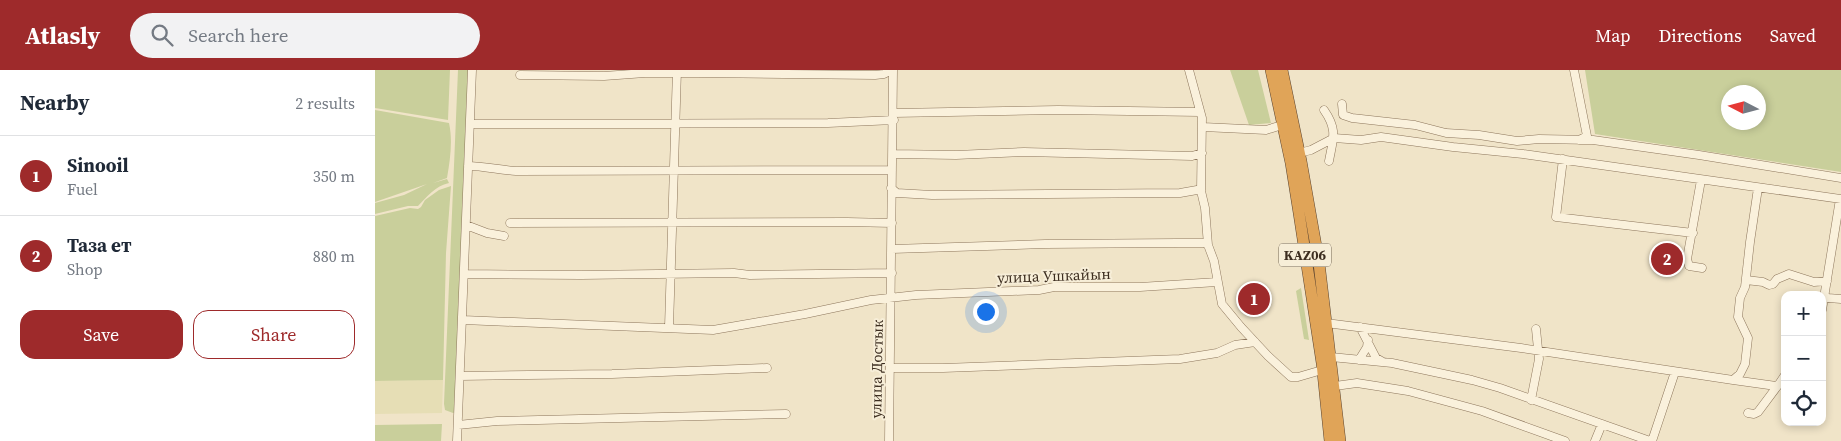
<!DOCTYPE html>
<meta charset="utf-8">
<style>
body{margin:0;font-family:"Source Serif 4",serif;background:#f2f2f3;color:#1f2937}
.controls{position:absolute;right:15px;bottom:15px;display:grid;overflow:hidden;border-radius:10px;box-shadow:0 2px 8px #0003}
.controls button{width:45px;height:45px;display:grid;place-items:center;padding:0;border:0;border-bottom:1px solid #e0e1e3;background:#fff;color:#1f2937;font:25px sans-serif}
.compass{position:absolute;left:1346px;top:15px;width:45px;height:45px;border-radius:50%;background:#fff;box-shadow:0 2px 8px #0003;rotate:276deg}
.you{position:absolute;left:610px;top:241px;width:18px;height:18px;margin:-12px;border:4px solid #fff;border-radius:50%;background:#1a73e8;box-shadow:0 0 0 8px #1a73e833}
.badge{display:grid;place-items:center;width:32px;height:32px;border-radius:50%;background:#9e2a2b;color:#fff;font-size:16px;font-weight:700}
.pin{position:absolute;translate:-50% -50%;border:2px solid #fff;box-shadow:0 1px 5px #0006}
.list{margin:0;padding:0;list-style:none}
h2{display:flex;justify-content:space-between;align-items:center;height:65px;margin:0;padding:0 20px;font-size:21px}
h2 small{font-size:16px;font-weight:400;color:#747a83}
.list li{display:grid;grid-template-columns:32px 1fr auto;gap:15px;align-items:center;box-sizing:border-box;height:80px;padding:0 20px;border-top:1px solid #e0e1e3}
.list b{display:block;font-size:19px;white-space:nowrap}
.list p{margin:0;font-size:16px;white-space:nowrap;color:#747a83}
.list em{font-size:16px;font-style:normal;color:#747a83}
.actions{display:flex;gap:10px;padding:15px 20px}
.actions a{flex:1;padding:11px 0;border:1px solid #9e2a2b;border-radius:15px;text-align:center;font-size:18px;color:#9e2a2b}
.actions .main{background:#9e2a2b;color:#fff}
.icon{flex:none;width:28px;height:28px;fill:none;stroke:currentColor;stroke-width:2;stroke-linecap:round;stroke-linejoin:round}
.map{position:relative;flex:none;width:1466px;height:371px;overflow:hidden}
header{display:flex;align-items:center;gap:30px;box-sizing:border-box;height:70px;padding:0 25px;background:#9e2a2b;color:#fff}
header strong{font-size:24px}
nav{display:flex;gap:28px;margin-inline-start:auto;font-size:18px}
.search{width:350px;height:45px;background:#f2f2f3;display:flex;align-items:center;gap:12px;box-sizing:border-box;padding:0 18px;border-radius:28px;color:#747a83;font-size:19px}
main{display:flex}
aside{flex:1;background:#fff}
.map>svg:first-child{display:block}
</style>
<header>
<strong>Atlasly</strong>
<div class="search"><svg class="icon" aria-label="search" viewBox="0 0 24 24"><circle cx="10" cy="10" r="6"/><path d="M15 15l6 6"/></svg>Search here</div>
<nav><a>Map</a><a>Directions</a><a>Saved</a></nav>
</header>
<main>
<aside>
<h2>Nearby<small>2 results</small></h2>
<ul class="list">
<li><span class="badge">1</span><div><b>Sinooil</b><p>Fuel</p></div><em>350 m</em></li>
<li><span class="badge">2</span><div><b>Таза ет</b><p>Shop</p></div><em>880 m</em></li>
</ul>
<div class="actions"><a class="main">Save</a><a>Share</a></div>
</aside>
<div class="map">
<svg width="1466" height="371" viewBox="0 0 1466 371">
<rect width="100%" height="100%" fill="#f0e4c8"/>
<!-- farmland -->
<path fill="#e6deb5" d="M 68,310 L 67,343 L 0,344 L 0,311 Z"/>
<!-- green -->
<path fill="#c9cf9b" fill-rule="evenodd" d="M 0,0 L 75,0 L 73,50 L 0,38 Z
M 83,0 L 94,0 L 81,342 L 78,343 L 70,340 L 69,334 Z
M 855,0 L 883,0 L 896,53 L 874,55 Z
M 1210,0 L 1466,0 L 1466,102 L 1220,64 ZM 1354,22 L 1384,22 L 1384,52 L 1354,52 Z
M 0,40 L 74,53 C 78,71 75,90 72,108 L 58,113 L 72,109 L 74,113 C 60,116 52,127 43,136 L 33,136 L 0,144 L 0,133 L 29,125 L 52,114 L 0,132 Z
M 76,116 L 71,183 L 68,310 L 0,311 L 0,146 L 35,138 L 43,139 L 46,137 L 50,130 L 64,120 Z
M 926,218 L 934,270 L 929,269 L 921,221 Z
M 67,354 L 66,371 L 0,371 L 0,355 Z"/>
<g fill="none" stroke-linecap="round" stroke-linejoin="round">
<!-- minor casing -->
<g stroke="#8d765c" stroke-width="9">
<path id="minor" d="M 814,0 L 827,48 L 826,121 L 830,138 L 833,175 L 839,191 L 847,234 L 866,257 L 893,286 L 916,307 L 923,307 L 947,300
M 1199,0 L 1212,66 L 1204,70
M 145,5 L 229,6 L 270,3 L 323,3 L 500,5 L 509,4 L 517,0
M 967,34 L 968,45 L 977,48 L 1040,55 L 1071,63 L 1104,65 L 1142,71 L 1164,69 L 1218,70 L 1324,85 L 1466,108
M 949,40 C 963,60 958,69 954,91
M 519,43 L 683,40 L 825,42
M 95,54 L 453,53 L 519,50
M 828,57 L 891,60 L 907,55
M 924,83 L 936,80 L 959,68 L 986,70 L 1006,67 L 1078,77 L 1148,84 L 1466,129
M 518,84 L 581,85 L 649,82 L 817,86 L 827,83
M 1188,89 L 1181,147 L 1318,163
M 93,96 C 109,96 124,100 141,101 L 517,100
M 1326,110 L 1312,189 L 1314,196 L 1327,198
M 516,118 L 522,123 L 557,125 L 805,123 L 822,120 L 826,121
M 135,153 L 472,152 L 517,153
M 91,155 L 112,163 L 129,166
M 517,179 L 670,174 L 803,173 L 829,173 L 833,175
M 89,204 L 206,205 L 359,203 L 375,205 L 517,203
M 1371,210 L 1388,212 L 1394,215 L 1398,214 L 1402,209 L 1414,204 L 1439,212 L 1452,211
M 1450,226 L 1453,228 L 1466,229
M 1447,240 L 1465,129
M 88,250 L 338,260 L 430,244 L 496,230 L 541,225 L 664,220 L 679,217 L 765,217 L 842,212
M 951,253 L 1146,278 L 1358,310 L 1365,304 L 1370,294 L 1373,268 L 1363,247 L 1365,228 L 1370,217 L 1375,172 L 1383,118
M 294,257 L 302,0
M 985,257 L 1001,288 L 1008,292
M 956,287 L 1017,293 L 1097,310 L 1125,318 L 1275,371
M 984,290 L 992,277 L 993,270
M 515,298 L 568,298 L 805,289 L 842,283 L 860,275 L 880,272
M 85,306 L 237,304 L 392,298
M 1358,310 L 1401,316 L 1404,314 L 1410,305
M 960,316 L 982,313 L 1033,321 L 1107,341 L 1190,371
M 1156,330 L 1164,289 L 1161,259
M 1373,343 L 1379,344 L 1383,342 L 1404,314
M 83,355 L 122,351 L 411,344
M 82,371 L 97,0
M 514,371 L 518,0
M 1220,371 L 1227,354
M 1277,371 L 1300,302"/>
</g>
<!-- highway casing -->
<g stroke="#5b4430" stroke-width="12">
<path id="highway" d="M 896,0 L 916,93 L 924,143 L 947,293 L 955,371
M 907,0 L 926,91 L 944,193 L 965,371"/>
</g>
<!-- minor -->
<use href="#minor" stroke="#faf1dc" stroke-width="8"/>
<!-- highway -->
<use href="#highway" stroke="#e0a458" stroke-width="11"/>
</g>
<g text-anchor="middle" stroke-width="4" stroke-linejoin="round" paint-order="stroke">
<!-- shield labels -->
<rect fill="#f7eed8" stroke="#756857" stroke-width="1" x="904" y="173.5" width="52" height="23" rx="4"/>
<g font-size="14" font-weight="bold" fill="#3d2e20">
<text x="930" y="190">KАZ06</text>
</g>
<!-- street labels -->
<g font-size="15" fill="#3d2e20" stroke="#f7eed8">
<text transform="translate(679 206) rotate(-2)" y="5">улица Ушкайын</text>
<text transform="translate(502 299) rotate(-89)" y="5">улица Достык</text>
</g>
</g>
</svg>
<div class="controls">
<button>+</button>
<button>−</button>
<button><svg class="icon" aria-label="locate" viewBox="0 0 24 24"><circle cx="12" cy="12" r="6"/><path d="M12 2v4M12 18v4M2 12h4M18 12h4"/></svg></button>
</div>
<svg class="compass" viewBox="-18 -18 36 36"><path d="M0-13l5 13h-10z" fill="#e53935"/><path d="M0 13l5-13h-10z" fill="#747a83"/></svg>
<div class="you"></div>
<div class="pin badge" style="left:879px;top:229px">1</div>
<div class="pin badge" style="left:1292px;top:189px">2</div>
</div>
</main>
